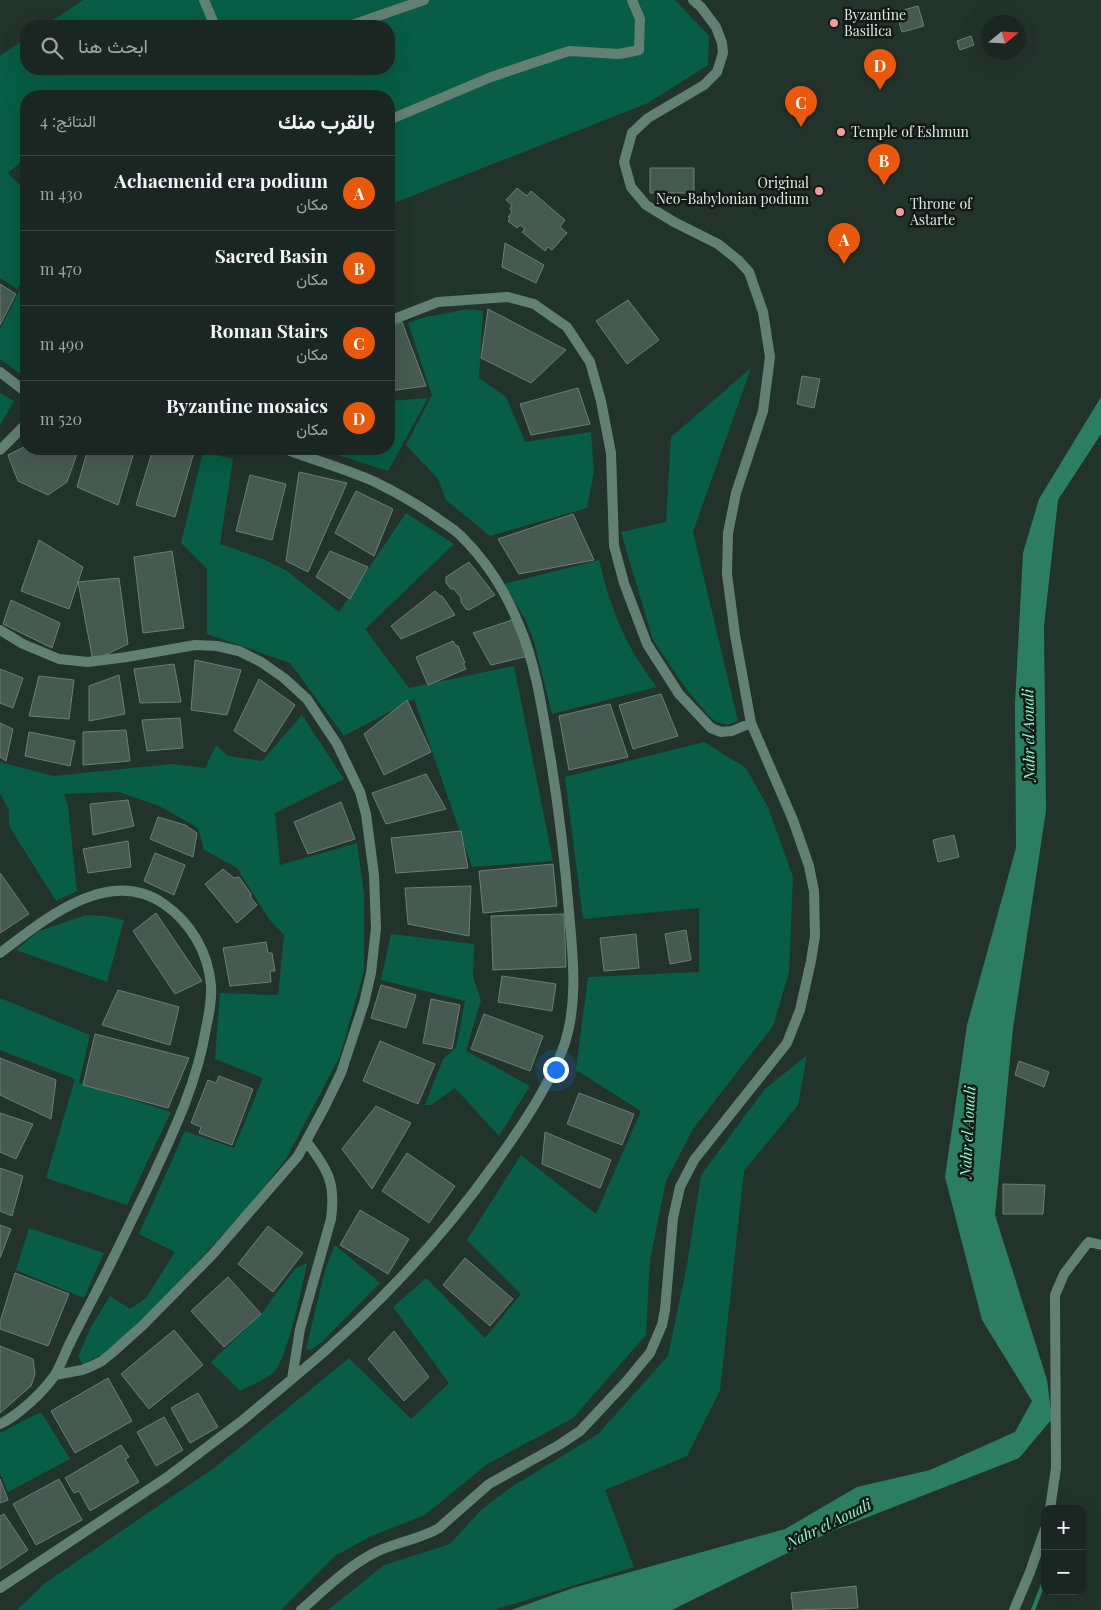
<!DOCTYPE html>
<html lang="ar">
<meta charset="utf-8">
<style>
body{margin:0;font-family:"Playfair Display",Vazirmatn,serif;background:#232e2a;color:#f1f3f6;direction:rtl}
.controls{position:absolute;right:15px;bottom:15px;display:grid;overflow:hidden;border-radius:10px;box-shadow:0 5px 20px #0002}
.controls button{width:45px;height:45px;display:grid;place-items:center;padding:0;border:0;border-bottom:1px solid #38433f;background:#1a2621;color:#f1f3f6;font:25px sans-serif}
.compass{position:absolute;left:981px;top:15px;width:45px;height:45px;border-radius:50%;background:#1a2621;box-shadow:0 5px 20px #0002;rotate:72deg}
.you{position:absolute;left:555px;top:1069px;width:18px;height:18px;margin:-12px;border:4px solid #fff;border-radius:50%;background:#1a73e8;box-shadow:0 0 0 8px #1a73e833}
.badge{display:grid;place-items:center;width:32px;height:32px;border-radius:50%;background:#ea580c;color:#fff;font-size:16px;font-weight:700}
.pin{position:absolute;translate:-50% -41px;filter:drop-shadow(0 1px 2px #0008)}
.pin::after{content:'';position:absolute;top:26px;width:18px;height:15px;background:inherit;clip-path:polygon(0 0,100% 0,50% 100%)}
.list{margin:0;padding:0;list-style:none}
h2{display:flex;justify-content:space-between;align-items:center;height:65px;margin:0;padding:0 20px;font-size:21px}
h2 small{font-size:16px;font-weight:400;color:#9fa5a5}
.list li{display:grid;grid-template-columns:32px 1fr auto;gap:15px;align-items:center;box-sizing:border-box;height:75px;padding:0 20px;border-top:1px solid #38433f}
.list b{display:block;font-size:19px;white-space:nowrap}
.list p{margin:0;font-size:16px;white-space:nowrap;color:#9fa5a5}
.list em{font-size:16px;font-style:normal;color:#9fa5a5}
.icon{flex:none;width:28px;height:28px;fill:none;stroke:currentColor;stroke-width:2;stroke-linecap:round;stroke-linejoin:round}
.map{position:relative;flex:none;width:1101px;height:1610px;overflow:hidden;direction:ltr}
.search{position:absolute;background:#1a2621;box-shadow:0 5px 20px #0002;left:20px;top:20px;width:375px;height:55px;display:flex;align-items:center;gap:12px;box-sizing:border-box;padding:0 18px;border-radius:20px;color:#9fa5a5;font-size:19px}
.panel{position:absolute;background:#1a2621;box-shadow:0 5px 20px #0002;left:20px;top:90px;width:375px;height:365px;border-radius:20px;direction:rtl}
.map>svg:first-child{display:block}
</style>
<div class="map">
<svg width="1101" height="1610" viewBox="0 0 1101 1610">
<rect width="100%" height="100%" fill="#22332c"/>
<!-- green -->
<path fill="#075d45" d="M 83,0 L 675,0 L 709,36 L 708,65 L 648,103 L 389,205 L 389,96 L 26,96 L 26,158 L 8,173 L 26,192 L 26,276 L 17,289 L 0,278 L 0,56 L 26,38 L 26,69 L 389,69 L 389,26 L 44,26 Z
M 23,284 L 26,286 L 26,378 L 0,359 L 0,329 Z
M 468,309 L 483,311 L 479,378 L 506,397 L 525,442 L 591,432 L 594,472 L 587,508 L 490,536 L 446,500 L 438,479 L 406,445 L 432,395 L 408,323 L 422,318 Z
M 751,368 L 693,532 L 738,721 L 727,725 L 716,722 L 709,716 L 687,690 L 653,640 L 621,532 L 666,522 L 671,437 Z
M 0,393 L 14,401 L 0,425 Z
M 428,398 L 388,471 L 326,451 L 326,449 L 389,449 L 389,401 Z
M 203,452 L 233,459 L 220,544 L 263,559 L 287,571 L 339,612 L 406,513 L 454,544 L 365,629 L 409,688 L 514,666 L 553,861 L 472,867 L 414,699 L 344,736 L 290,663 L 207,634 L 207,569 L 181,543 Z
M 599,560 C 611,610 625,646 657,687 L 552,714 L 534,641 L 525,619 L 504,584 Z
M 302,715 L 344,779 L 275,813 L 280,865 L 357,843 L 364,894 L 364,971 L 340,1056 L 286,1159 L 246,1210 L 158,1304 L 107,1352 L 83,1364 L 78,1357 L 91,1327 L 110,1296 L 130,1309 L 146,1298 L 175,1252 L 139,1234 L 185,1131 L 234,1148 L 263,1078 L 215,1059 L 220,993 L 278,995 L 284,935 L 269,919 L 237,868 L 204,850 L 198,828 L 159,806 L 119,792 L 64,794 L 68,806 L 77,891 L 56,901 L 9,826 L 9,810 L 0,793 L 0,762 L 53,776 L 172,764 L 205,768 L 216,745 L 228,756 L 262,761 Z
M 704,742 L 746,768 L 768,807 L 793,877 L 789,972 L 773,1026 L 693,1129 L 666,1181 L 650,1260 L 646,1335 L 573,1418 L 486,1465 L 425,1515 L 369,1537 L 335,1556 L 281,1610 L 17,1610 L 45,1583 L 214,1468 L 349,1358 L 411,1419 L 449,1383 L 393,1307 L 426,1278 L 485,1338 L 521,1294 L 467,1240 L 521,1155 L 596,1214 L 641,1111 L 576,1070 L 588,977 L 699,972 L 699,908 L 583,919 L 565,777 Z
M 86,915 L 106,916 L 124,920 L 107,982 L 16,950 L 39,931 Z
M 391,934 L 474,944 L 473,977 L 481,1000 L 466,1051 L 530,1086 L 499,1136 L 455,1088 L 431,1105 L 425,1105 L 443,1059 L 456,1048 L 465,1001 L 381,980 Z
M 0,998 L 90,1035 L 79,1083 L 171,1112 L 127,1205 L 46,1178 L 75,1079 L 0,1050 Z
M 807,1055 L 798,1105 L 744,1171 L 720,1391 L 687,1456 L 605,1490 L 634,1567 L 494,1610 L 328,1610 L 384,1565 L 450,1544 L 482,1509 L 510,1488 L 598,1434 L 668,1356 L 687,1265 L 701,1175 L 765,1089 Z
M 29,1228 L 104,1253 L 84,1298 L 16,1270 Z
M 335,1245 L 380,1283 L 322,1342 L 311,1350 L 306,1349 L 325,1270 Z
M 307,1263 C 303,1283 287,1360 274,1372 C 265,1380 251,1385 240,1391 L 211,1362 L 264,1311 L 271,1300 L 296,1268 Z
M 41,1412 L 70,1459 L 8,1492 L 0,1473 L 0,1433 Z"/>
<!-- water -->
<path fill="#2c7e62" d="M 1101,397 L 1101,434 L 1058,500 L 1044,626 L 1046,811 L 1013,1028 L 995,1215 L 1047,1380 L 1052,1419 L 1019,1458 L 832,1531 L 672,1610 L 511,1610 L 573,1588 L 785,1529 L 857,1487 L 930,1470 L 1015,1432 L 1032,1401 L 982,1320 L 945,1177 L 967,1025 L 1016,848 L 1015,703 L 1023,553 L 1039,499 Z"/>
<g fill="none" stroke-linecap="round" stroke-linejoin="round">
<!-- stream -->
<path stroke="#2c7e62" stroke-width="4" d="M 1033,1610 L 1045,1579"/>
</g>
<!-- building -->
<path fill="#475a52" stroke="#6b7f76" d="M 918,6 L 924,26 L 902,32 L 896,12 Z
M 971,36 L 974,45 L 960,50 L 957,41 Z
M 650,168 L 694,168 L 694,193 L 650,193 Z
M 517,188 L 527,196 L 531,191 L 565,220 L 560,227 L 567,233 L 552,250 L 548,247 L 545,251 L 522,232 L 525,229 L 520,225 L 517,228 L 508,221 L 510,218 L 508,217 L 512,212 L 510,209 L 512,205 L 506,200 Z
M 505,243 L 544,265 L 536,283 L 502,267 Z
M 0,284 L 16,294 L 0,325 Z
M 628,300 L 659,340 L 627,364 L 596,321 Z
M 488,309 L 566,350 L 531,383 L 481,358 Z
M 402,322 L 426,386 L 389,391 L 389,328 Z
M 802,376 L 820,379 L 814,408 L 797,404 Z
M 578,388 L 590,424 L 531,435 L 520,404 Z
M 26,446 L 26,449 L 76,449 L 77,454 L 67,482 L 48,495 L 18,481 L 8,455 Z
M 88,449 L 135,449 L 118,505 L 77,487 Z
M 153,449 L 195,449 L 175,517 L 136,505 Z
M 299,472 L 347,483 L 308,572 L 286,561 Z
M 250,475 L 286,484 L 272,540 L 236,531 Z
M 356,491 L 393,509 L 374,556 L 335,533 Z
M 573,514 L 594,560 L 519,574 L 498,539 Z
M 39,540 L 83,567 L 69,609 L 21,591 Z
M 172,551 L 184,628 L 143,633 L 134,557 Z
M 330,551 L 368,567 L 350,599 L 316,577 Z
M 469,562 L 495,595 L 469,610 L 466,609 L 461,602 L 461,598 L 454,589 L 451,589 L 446,583 L 446,577 Z
M 119,578 L 128,644 L 93,661 L 78,582 Z
M 435,591 L 440,596 L 442,596 L 455,615 L 401,639 L 391,626 Z
M 11,600 L 60,623 L 52,648 L 3,624 Z
M 512,620 L 528,656 L 491,665 L 473,633 Z
M 453,641 L 456,646 L 458,646 L 465,663 L 463,663 L 466,669 L 428,685 L 416,657 Z
M 195,660 L 241,670 L 227,715 L 191,710 Z
M 174,664 L 181,702 L 140,703 L 134,669 Z
M 0,669 L 23,678 L 13,708 L 0,703 Z
M 119,675 L 125,714 L 89,721 L 89,686 Z
M 39,676 L 74,680 L 69,719 L 29,716 Z
M 259,679 L 295,705 L 265,752 L 234,731 Z
M 661,694 L 678,736 L 633,749 L 619,705 Z
M 407,700 L 431,752 L 384,775 L 364,734 Z
M 610,704 L 628,757 L 569,770 L 559,716 Z
M 180,718 L 183,748 L 147,751 L 142,720 Z
M 0,723 L 13,729 L 6,761 L 0,757 Z
M 126,730 L 130,761 L 83,765 L 83,732 Z
M 29,732 L 75,741 L 70,766 L 25,756 Z
M 426,774 L 446,809 L 386,824 L 372,793 Z
M 128,800 L 134,826 L 93,835 L 90,804 Z
M 341,802 L 355,839 L 308,854 L 294,822 Z
M 158,817 L 185,825 L 197,833 L 193,857 L 150,839 Z
M 461,831 L 468,868 L 396,873 L 391,838 Z
M 954,835 L 959,857 L 938,862 L 933,840 Z
M 128,841 L 131,867 L 88,873 L 83,849 Z
M 155,853 L 185,865 L 174,895 L 144,881 Z
M 553,864 L 557,906 L 483,913 L 479,871 Z
M 223,869 L 234,878 L 239,877 L 251,894 L 251,898 L 257,905 L 237,923 L 205,884 Z
M 0,873 L 29,914 L 0,933 Z
M 471,886 L 469,936 L 408,924 L 405,888 Z
M 156,913 L 202,981 L 175,994 L 133,931 Z
M 564,914 L 566,967 L 493,970 L 491,916 Z
M 686,930 L 691,960 L 670,964 L 665,934 Z
M 636,934 L 639,968 L 604,971 L 600,938 Z
M 266,942 L 268,953 L 272,953 L 275,971 L 270,971 L 271,982 L 230,986 L 223,948 Z
M 502,976 L 556,984 L 552,1011 L 498,1002 Z
M 381,985 L 416,995 L 406,1028 L 371,1018 Z
M 118,990 L 179,1007 L 170,1045 L 102,1025 Z
M 431,999 L 460,1005 L 452,1049 L 423,1043 Z
M 484,1014 L 543,1036 L 530,1071 L 471,1049 Z
M 95,1034 L 189,1058 L 168,1108 L 83,1085 Z
M 380,1041 L 435,1064 L 418,1104 L 363,1081 Z
M 0,1058 L 56,1080 L 51,1119 L 0,1095 Z
M 1019,1061 L 1049,1072 L 1044,1087 L 1015,1075 Z
M 219,1076 L 253,1089 L 232,1145 L 199,1133 L 201,1127 L 191,1123 L 208,1080 L 216,1083 Z
M 579,1093 L 634,1114 L 622,1145 L 567,1124 Z
M 376,1106 L 411,1123 L 372,1189 L 342,1149 Z
M 0,1113 L 33,1124 L 16,1159 L 0,1152 Z
M 545,1132 L 611,1160 L 600,1188 L 542,1164 Z
M 407,1153 L 455,1186 L 429,1223 L 382,1191 Z
M 0,1168 L 23,1176 L 12,1216 L 0,1211 Z
M 1003,1184 L 1045,1185 L 1043,1214 L 1003,1214 Z
M 360,1210 L 409,1239 L 388,1274 L 340,1245 Z
M 0,1225 L 11,1229 L 0,1258 Z
M 268,1226 L 303,1253 L 273,1292 L 238,1264 Z
M 465,1258 L 513,1299 L 490,1326 L 443,1285 Z
M 15,1273 L 69,1294 L 48,1346 L 0,1329 L 0,1322 Z
M 228,1277 L 261,1314 L 224,1347 L 191,1311 Z
M 174,1330 L 203,1365 L 149,1409 L 121,1374 Z
M 394,1331 L 429,1377 L 404,1401 L 368,1359 Z
M 0,1346 L 33,1359 L 35,1374 L 31,1386 L 0,1413 Z
M 108,1378 L 132,1421 L 75,1453 L 51,1411 Z
M 198,1393 L 218,1427 L 190,1443 L 171,1408 Z
M 164,1417 L 183,1450 L 156,1466 L 137,1432 Z
M 121,1445 L 129,1457 L 125,1459 L 139,1482 L 90,1511 L 79,1491 L 74,1493 L 65,1478 Z
M 0,1479 L 8,1500 L 0,1503 Z
M 59,1479 L 82,1520 L 36,1545 L 13,1504 Z
M 4,1514 L 28,1550 L 0,1569 L 0,1516 Z
M 856,1586 L 858,1608 L 793,1610 L 791,1593 Z"/>
<g fill="none" stroke-linecap="round" stroke-linejoin="round">
<!-- street -->
<path stroke="#628174" stroke-width="10" d="M 204,0 L 215,26
M 349,26 L 424,0
M 389,120 L 491,77 L 569,51 L 619,54 L 639,50 L 640,19 L 632,0
M 389,321 L 438,302 L 508,297 L 534,304 L 567,327 L 590,362 L 601,401 L 611,453 L 614,546 L 624,583 L 647,644 L 679,694 L 711,728 L 721,732 L 732,731 L 751,723
M 0,372 L 26,392
M 285,449 C 314,460 345,469 373,481 C 394,491 415,503 434,516 C 443,523 455,529 462,537 C 487,562 506,592 519,625 C 537,667 543,716 551,761 C 559,811 565,862 569,912 C 573,957 579,1008 562,1051 C 546,1091 521,1128 496,1162 C 437,1245 371,1314 292,1379 L 300,1329 L 331,1219 C 336,1182 328,1171 307,1142
M 0,450 L 26,424
M 0,630 L 23,644 L 59,659 L 88,662 L 127,657 L 195,645 L 217,646 L 239,651 L 261,662 L 284,678 L 307,699 L 337,744 L 360,792 L 366,814 L 374,875 L 376,928 L 371,973 L 364,1003 L 341,1073 L 325,1106 L 298,1156 L 213,1254 L 143,1325 L 113,1352 L 102,1361 L 92,1366 L 82,1370 L 55,1375
M 0,953 C 44,920 108,865 164,904 C 191,923 208,952 211,985 C 212,1000 209,1014 206,1028 C 197,1085 171,1137 147,1189 C 129,1225 112,1262 93,1298 C 85,1314 76,1330 68,1347 C 64,1356 60,1366 55,1375 C 43,1392 19,1415 0,1424
M 1050,1509 L 1056,1468 L 1055,1295 L 1064,1274 L 1086,1245 L 1089,1242 L 1101,1245
M 0,1588 L 166,1478 L 243,1420 L 292,1379
M 301,1610 C 324,1590 347,1567 374,1553 C 395,1542 419,1540 439,1528 L 489,1484 L 559,1445 L 580,1431 L 625,1383 L 650,1353 L 662,1325 L 665,1310 L 673,1218 L 680,1187 L 694,1160 L 787,1043 L 800,1010 L 811,961 L 815,936 L 814,891 L 809,866 L 793,820 L 751,723 L 735,635 L 727,574 L 728,533 L 736,493 L 763,411 L 770,357 L 763,312 L 749,272 L 738,260 L 718,244 L 674,222 L 646,205 L 631,187 L 624,162 L 632,133 L 648,118 L 704,85 L 717,72 L 723,53 L 722,43 L 716,27 L 701,7 L 693,0
M 1014,1610 L 1030,1572 L 1045,1529"/>
</g>
<!-- markers -->
<g fill="#f59b9e" stroke="#121916" stroke-width="2">
<circle cx="834" cy="23" r="5"/>
<circle cx="841" cy="132" r="5"/>
<circle cx="819" cy="191" r="5"/>
<circle cx="900" cy="212" r="5"/>
</g>
<g text-anchor="middle" stroke-width="5" stroke-linejoin="round" paint-order="stroke">
<!-- poi labels -->
<g font-size="14" fill="#dee9e4" stroke="#121916" text-anchor="start">
<text x="844" y="20">Byzantine<tspan x="844" dy="16">Basilica</tspan></text>
<text x="851" y="137">Temple of Eshmun</text>
<text x="809" y="188" text-anchor="end">Original<tspan x="809" dy="16">Neo-Babylonian podium</tspan></text>
<text x="910" y="209">Throne of<tspan x="910" dy="16">Astarte</tspan></text>
</g>
<!-- water labels -->
<g font-size="15" font-style="italic" fill="#8dfed4" stroke="#121916">
<text transform="translate(1029 735) rotate(-91)" y="5">Nahr el Aouali</text>
<text transform="translate(968 1132) rotate(-87)" y="5">Nahr el Aouali</text>
<text transform="translate(829 1524) rotate(-26)" y="5">Nahr el Aouali</text>
</g>
</g>
</svg>
<div class="controls">
<button>+</button>
<button>−</button>
</div>
<svg class="compass" viewBox="-18 -18 36 36"><path d="M0-13l5 13h-10z" fill="#e53935"/><path d="M0 13l5-13h-10z" fill="#9fa5a5"/></svg>
<div class="you"></div>
<div class="pin badge" style="left:844px;top:264px">A</div>
<div class="pin badge" style="left:884px;top:185px">B</div>
<div class="pin badge" style="left:801px;top:127px">C</div>
<div class="pin badge" style="left:880px;top:90px">D</div>
<div class="search"><svg class="icon" aria-label="search" viewBox="0 0 24 24"><circle cx="10" cy="10" r="6"/><path d="M15 15l6 6"/></svg>ابحث هنا</div>
<section class="panel">
<h2>بالقرب منك<small>النتائج: 4</small></h2>
<ul class="list">
<li><span class="badge">A</span><div><b>Achaemenid era podium</b><p>مكان</p></div><em>430 m</em></li>
<li><span class="badge">B</span><div><b>Sacred Basin</b><p>مكان</p></div><em>470 m</em></li>
<li><span class="badge">C</span><div><b>Roman Stairs</b><p>مكان</p></div><em>490 m</em></li>
<li><span class="badge">D</span><div><b>Byzantine mosaics</b><p>مكان</p></div><em>520 m</em></li>
</ul>
</section>
</div>
